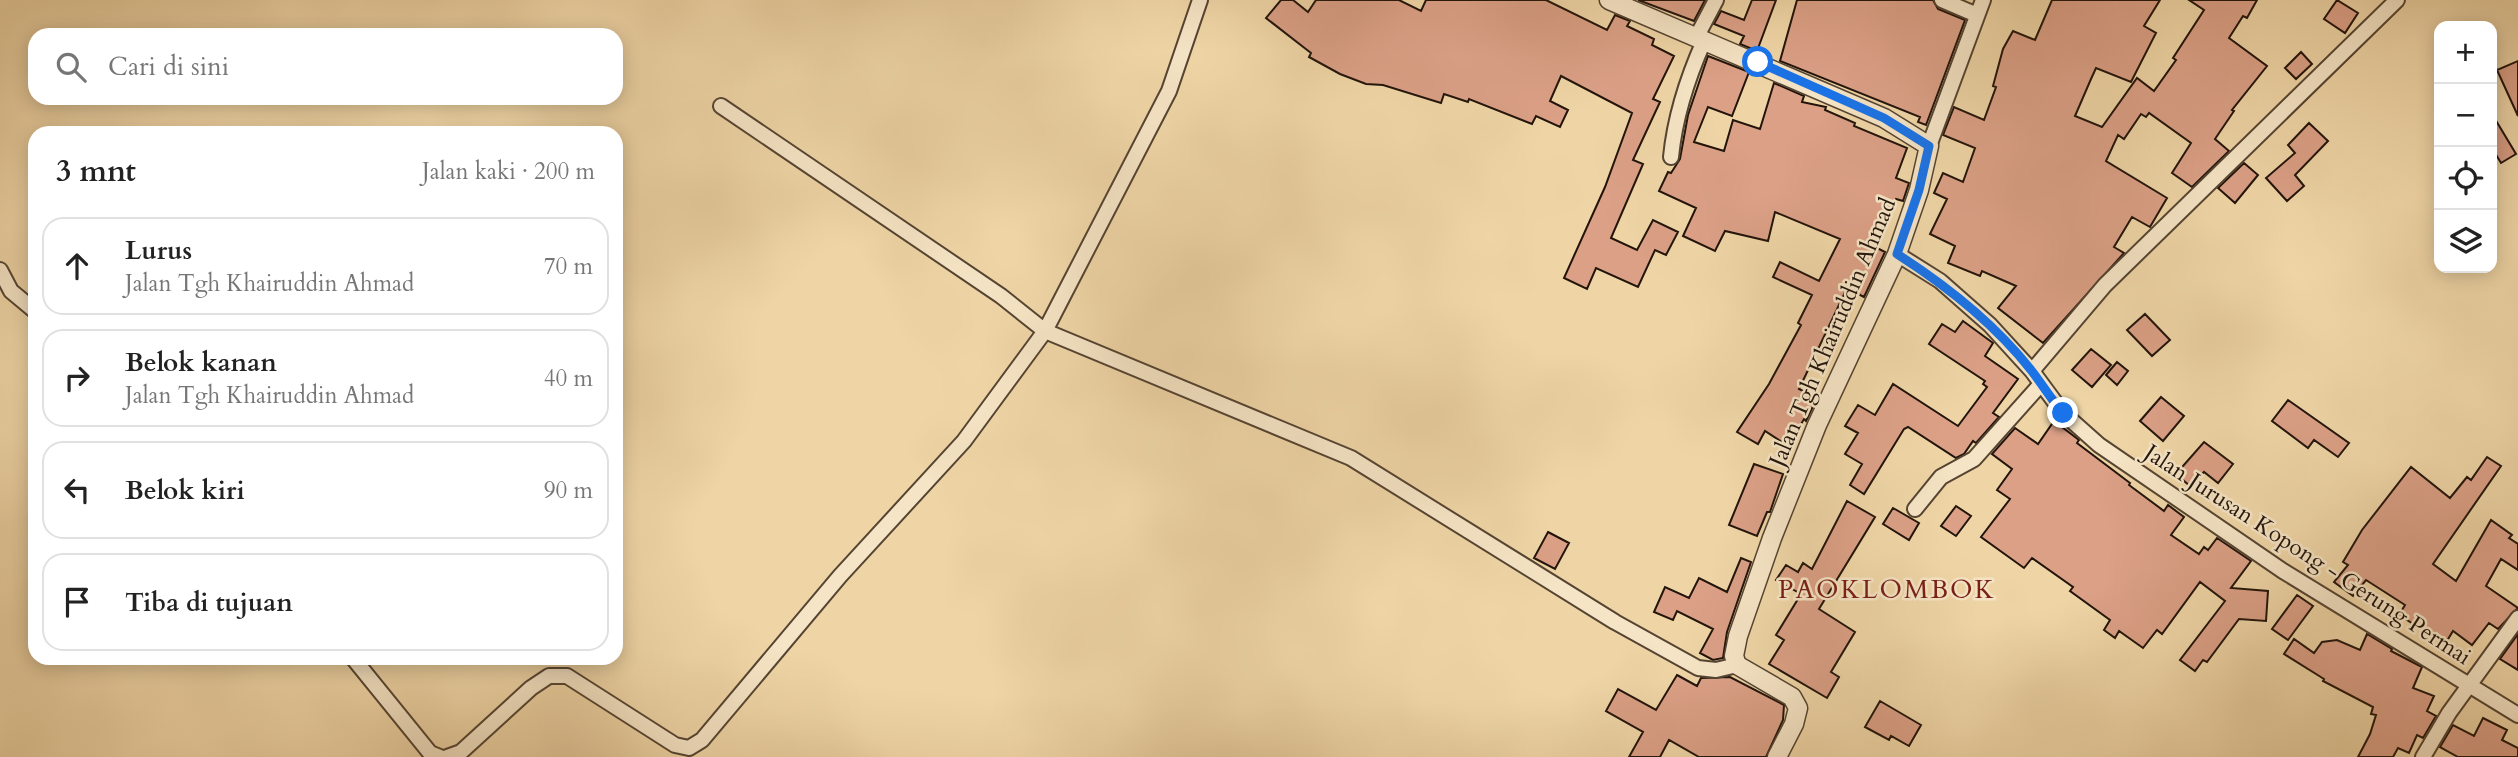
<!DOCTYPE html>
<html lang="id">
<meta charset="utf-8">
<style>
body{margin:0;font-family:Cardo,serif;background:#f6f6f6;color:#222}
.controls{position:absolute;right:21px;top:21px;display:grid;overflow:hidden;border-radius:14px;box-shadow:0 4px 18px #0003}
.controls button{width:63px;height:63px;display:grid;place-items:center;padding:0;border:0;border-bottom:2px solid #e0e0e0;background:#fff;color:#222;font:35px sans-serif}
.stop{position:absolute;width:21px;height:21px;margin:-16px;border:5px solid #1a73e8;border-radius:50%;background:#fff}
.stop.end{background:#1a73e8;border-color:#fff;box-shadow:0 2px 7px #0008}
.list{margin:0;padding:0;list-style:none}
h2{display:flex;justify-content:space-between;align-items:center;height:91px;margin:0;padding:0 28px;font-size:30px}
h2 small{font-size:23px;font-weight:400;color:#767676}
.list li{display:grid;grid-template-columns:46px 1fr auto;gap:21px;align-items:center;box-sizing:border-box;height:98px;margin:0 14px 14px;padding:0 14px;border:2px solid #e0e0e0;border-radius:21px}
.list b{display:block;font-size:26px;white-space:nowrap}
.list p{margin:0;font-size:23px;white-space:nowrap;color:#767676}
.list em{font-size:23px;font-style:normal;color:#767676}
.icon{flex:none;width:38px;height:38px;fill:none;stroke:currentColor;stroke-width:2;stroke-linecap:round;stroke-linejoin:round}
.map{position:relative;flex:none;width:2518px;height:757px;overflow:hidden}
.search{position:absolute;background:#fff;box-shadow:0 4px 18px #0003;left:28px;top:28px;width:595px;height:77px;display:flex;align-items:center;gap:18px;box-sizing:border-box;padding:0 24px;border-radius:21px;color:#767676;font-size:26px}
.panel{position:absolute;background:#fff;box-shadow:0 4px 18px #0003;left:28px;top:126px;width:595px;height:539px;border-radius:21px}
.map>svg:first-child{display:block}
</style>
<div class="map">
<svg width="2518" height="757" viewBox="0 0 2518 757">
<rect width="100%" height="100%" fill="#efd5a6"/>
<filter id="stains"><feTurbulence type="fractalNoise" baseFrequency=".00286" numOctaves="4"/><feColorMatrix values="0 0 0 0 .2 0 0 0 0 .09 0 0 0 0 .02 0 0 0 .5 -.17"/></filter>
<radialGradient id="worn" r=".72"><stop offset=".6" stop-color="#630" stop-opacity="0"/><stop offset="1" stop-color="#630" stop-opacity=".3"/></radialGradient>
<!-- building -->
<path fill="#dba086" stroke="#22140b" stroke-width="2" d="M 1281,0 L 1293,0 L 1308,12 L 1316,0 L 1399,0 L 1421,11 L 1426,0 L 1546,0 L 1607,30 L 1615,15 L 1630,21 L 1627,26 L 1654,39 L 1652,45 L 1674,56 L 1653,99 L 1660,102 L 1633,160 L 1643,164 L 1611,238 L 1637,250 L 1653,220 L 1678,232 L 1666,255 L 1655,250 L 1638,287 L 1596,268 L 1587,289 L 1564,278 L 1605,187 L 1632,113 L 1561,76 L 1550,101 L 1568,110 L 1560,127 L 1536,116 L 1532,124 L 1469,99 L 1468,102 L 1444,94 L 1441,103 L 1383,85 L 1366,84 L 1340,74 L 1309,57 L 1311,53 L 1266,18 Z
M 1638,0 L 1705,0 L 1694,21 Z
M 1752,0 L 1776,0 L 1757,51 L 1740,44 L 1744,36 L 1714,24 L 1721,11 L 1744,20 Z
M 1797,0 L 1933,0 L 1938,9 L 1965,20 L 1926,125 L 1918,122 L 1920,117 L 1780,61 Z
M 2052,0 L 2160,0 L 2144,26 L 2156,33 L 2131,82 L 2096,68 L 2091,79 L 2075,116 L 2102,127 L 2137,78 L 2154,91 L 2176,60 L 2173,58 L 2204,10 L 2189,0 L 2257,0 L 2247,18 L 2243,16 L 2229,38 L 2267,66 L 2232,110 L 2234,111 L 2215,139 L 2229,151 L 2192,187 L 2172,173 L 2191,143 L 2149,113 L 2146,117 L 2141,114 L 2124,139 L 2118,135 L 2106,161 L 2167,198 L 2150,227 L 2132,217 L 2114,247 L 2124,253 L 2043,343 L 1998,308 L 2016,286 L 1982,271 L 1980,276 L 1948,263 L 1955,246 L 1930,234 L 1947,199 L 1934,193 L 1943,173 L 1963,182 L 1975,148 L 1943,135 L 1954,107 L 1984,120 L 1996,87 L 1993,86 L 2003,49 L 2013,31 L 2035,40 Z
M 2337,0 L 2358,13 L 2345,33 L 2324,19 Z
M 2301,52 L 2312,64 L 2296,79 L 2285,68 Z
M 1708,56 L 1749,72 L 1732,116 L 1708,107 L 1694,142 L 1724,151 L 1733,120 L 1760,129 L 1774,83 L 1804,96 L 1802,102 L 1826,107 L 1825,110 L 1855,123 L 1854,126 L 1907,148 L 1896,178 L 1909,183 L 1903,201 L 1896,199 L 1873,246 L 1885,252 L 1864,297 L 1847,288 L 1799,389 L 1817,398 L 1806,421 L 1804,419 L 1788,446 L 1765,431 L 1758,444 L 1737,432 L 1769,384 L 1801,325 L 1798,323 L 1812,295 L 1773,277 L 1780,262 L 1819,281 L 1840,239 L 1775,212 L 1768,241 L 1725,231 L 1715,251 L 1683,236 L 1696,208 L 1659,191 L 1668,172 L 1671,173 L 1680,159 L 1688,115 Z
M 2518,61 L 2518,116 L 2497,70 Z
M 2492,114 L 2516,154 L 2501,163 L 2492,148 Z
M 2309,123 L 2328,141 L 2295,175 L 2304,186 L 2287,201 L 2266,178 L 2295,153 L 2288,145 Z
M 2244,163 L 2258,175 L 2235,203 L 2218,188 Z
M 2145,314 L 2170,340 L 2152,356 L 2127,330 Z
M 1963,321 L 1993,343 L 1985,356 L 2018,379 L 1993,413 L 1999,417 L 1976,443 L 1973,441 L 1964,454 L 1956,458 L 1908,427 L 1904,429 L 1864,494 L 1850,485 L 1862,464 L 1845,454 L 1858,433 L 1845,426 L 1858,405 L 1875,415 L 1893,384 L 1958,426 L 1987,387 L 1983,384 L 1985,381 L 1929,344 L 1942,324 L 1955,332 Z
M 2091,349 L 2111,365 L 2092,387 L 2072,370 Z
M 2117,362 L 2128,371 L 2117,385 L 2106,375 Z
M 2161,397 L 2184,416 L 2163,441 L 2140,421 Z
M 2288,400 L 2349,443 L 2338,457 L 2314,440 L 2308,448 L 2272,421 Z
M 2054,421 L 2079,440 L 2077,443 L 2130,483 L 2129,485 L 2164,511 L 2168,505 L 2184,517 L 2171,535 L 2199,554 L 2204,547 L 2208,550 L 2217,538 L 2251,561 L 2231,588 L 2268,591 L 2266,621 L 2239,619 L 2207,662 L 2203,660 L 2195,671 L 2180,660 L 2225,601 L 2200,582 L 2162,634 L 2157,630 L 2143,648 L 2119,631 L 2115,638 L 2104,630 L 2110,620 L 2070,591 L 2073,587 L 2032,558 L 2024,568 L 1981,537 L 2010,499 L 1997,490 L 2012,469 L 1992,454 L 2015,428 L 2038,444 Z
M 2204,442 L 2233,464 L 2218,483 L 2204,472 L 2191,487 L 2176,474 Z
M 2487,457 L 2501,466 L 2433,564 L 2456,581 L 2491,520 L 2512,535 L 2509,538 L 2518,544 L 2518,570 L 2501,559 L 2486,586 L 2518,608 L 2498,629 L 2489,623 L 2472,645 L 2453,631 L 2445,644 L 2399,615 L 2405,605 L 2366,580 L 2353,596 L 2334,582 L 2348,565 L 2343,562 L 2362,530 L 2411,467 L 2450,498 L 2467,477 L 2471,480 Z
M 1754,464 L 1783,474 L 1770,512 L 1767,512 L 1757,536 L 1729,525 Z
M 1847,501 L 1875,517 L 1819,609 L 1855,632 L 1831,672 L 1839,677 L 1827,698 L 1769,664 L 1784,640 L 1776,635 L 1801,594 L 1776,580 L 1786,565 L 1798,572 L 1803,563 L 1812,569 Z
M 1956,506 L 1971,516 L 1956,536 L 1941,526 Z
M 1893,508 L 1919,523 L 1909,540 L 1883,524 Z
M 1548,532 L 1569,543 L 1555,569 L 1534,558 Z
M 1741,558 L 1751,562 L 1727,632 L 1723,658 L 1713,660 L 1700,653 L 1713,629 L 1677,611 L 1673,620 L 1654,612 L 1665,587 L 1689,598 L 1699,578 L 1727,592 Z
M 2297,595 L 2313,606 L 2288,640 L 2272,629 Z
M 2367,634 L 2392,649 L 2391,651 L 2422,667 L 2413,688 L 2434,696 L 2427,711 L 2436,716 L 2423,738 L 2417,735 L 2409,753 L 2398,748 L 2393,757 L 2358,757 L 2370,734 L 2376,715 L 2371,714 L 2373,707 L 2323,681 L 2324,679 L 2284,654 L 2294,639 L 2314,653 L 2322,642 L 2337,640 L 2360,650 Z
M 2518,634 L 2518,670 L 2500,659 Z
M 1677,675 L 1697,686 L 1701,678 L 1730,677 L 1784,705 L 1783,720 L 1766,757 L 1699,757 L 1669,740 L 1660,757 L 1629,757 L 1643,732 L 1606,711 L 1618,689 L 1656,710 Z
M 1880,701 L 1921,725 L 1909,746 L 1891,736 L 1889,740 L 1865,727 Z
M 2483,718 L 2507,730 L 2502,740 L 2518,748 L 2518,757 L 2458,757 L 2440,747 L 2453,725 L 2474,736 Z"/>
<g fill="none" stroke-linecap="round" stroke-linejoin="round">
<!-- minor casing -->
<g stroke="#554432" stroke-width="18">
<path id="minor" d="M 1942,0 L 1977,15
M 1696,38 L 1716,0
M 721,106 L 1001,296 L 1045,331 L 1169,91 L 1200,0
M 1929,146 L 1983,0
M 1671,157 C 1675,116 1687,79 1704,41
M 1897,254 L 1940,281 L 1990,325 L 2032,371 L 2063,413 L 2099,445 L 2283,571 L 2518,715
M 0,270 L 11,291 L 35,311
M 2032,371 L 2105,285 L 2397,0
M 1915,509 L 1941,477 L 1974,459 L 2040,385
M 353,658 L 430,753 L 440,757
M 447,757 L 461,752 L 531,688 L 549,676 L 567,676 L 675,745 L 689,748 L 702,740 L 840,576 L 964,441 L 1045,331 L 1351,458 L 1615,622 L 1698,668 L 1716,670 L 1737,665
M 2423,757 L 2449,713 L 2518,618"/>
</g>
<!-- tertiary casing -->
<g stroke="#554432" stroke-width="21">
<path id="tertiary" d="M 1609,0 L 1884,118 L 1929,146 L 1919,190 L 1897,254 L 1817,425 L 1772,538 L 1738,636 L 1734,656 L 1737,665 L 1792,697 L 1798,708 L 1794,724 L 1777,757"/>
</g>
<!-- minor -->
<use href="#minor" stroke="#f5e4c5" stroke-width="14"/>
<!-- tertiary -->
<use href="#tertiary" stroke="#f5e4c5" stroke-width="18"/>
</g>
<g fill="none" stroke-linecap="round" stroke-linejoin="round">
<!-- route -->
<path stroke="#1a73e8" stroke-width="9" d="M 1758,62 L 1884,118 L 1929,146 L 1919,190 L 1897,254 C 1947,286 1994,323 2031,370 C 2042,384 2051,399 2063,413"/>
</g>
<g text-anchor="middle" stroke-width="5" stroke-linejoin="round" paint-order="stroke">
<!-- street labels -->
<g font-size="23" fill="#22140b" stroke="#f5e4c5">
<text transform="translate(1832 332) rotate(-67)" y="8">Jalan Tgh Khairuddin Ahmad</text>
<text transform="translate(2308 554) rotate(33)" y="8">Jalan Jurusan Kopong - Gerung Permai</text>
</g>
<!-- quarter labels -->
<g font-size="26" letter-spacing="2" fill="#7a1f14" stroke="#f5e4c5">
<text x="1887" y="598">PAOKLOMBOK</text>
</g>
</g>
<rect width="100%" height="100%" filter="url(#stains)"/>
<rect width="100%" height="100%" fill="url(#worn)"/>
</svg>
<div class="controls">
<button>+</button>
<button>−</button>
<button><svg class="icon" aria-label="locate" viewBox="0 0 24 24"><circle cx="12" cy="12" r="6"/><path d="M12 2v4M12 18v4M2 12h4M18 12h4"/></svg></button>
<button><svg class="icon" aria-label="layers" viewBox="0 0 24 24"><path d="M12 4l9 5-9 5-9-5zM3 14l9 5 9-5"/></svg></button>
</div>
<div class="stop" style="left:1758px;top:62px"></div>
<div class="stop end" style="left:2063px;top:413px"></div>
<div class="search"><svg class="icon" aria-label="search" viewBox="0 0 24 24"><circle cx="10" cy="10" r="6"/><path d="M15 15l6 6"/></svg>Cari di sini</div>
<section class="panel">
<h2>3 mnt<small>Jalan kaki · 200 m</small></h2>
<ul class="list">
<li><svg class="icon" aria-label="ahead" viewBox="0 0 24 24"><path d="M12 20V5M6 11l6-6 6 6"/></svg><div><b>Lurus</b><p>Jalan Tgh Khairuddin Ahmad</p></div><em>70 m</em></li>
<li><svg class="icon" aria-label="right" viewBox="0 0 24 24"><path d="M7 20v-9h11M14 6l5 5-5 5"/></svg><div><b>Belok kanan</b><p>Jalan Tgh Khairuddin Ahmad</p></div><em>40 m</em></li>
<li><svg class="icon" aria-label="left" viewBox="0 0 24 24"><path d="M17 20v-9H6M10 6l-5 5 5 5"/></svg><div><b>Belok kiri</b></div><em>90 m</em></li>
<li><svg class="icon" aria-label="arrive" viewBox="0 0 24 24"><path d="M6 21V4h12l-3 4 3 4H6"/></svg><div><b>Tiba di tujuan</b></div></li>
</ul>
</section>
</div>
